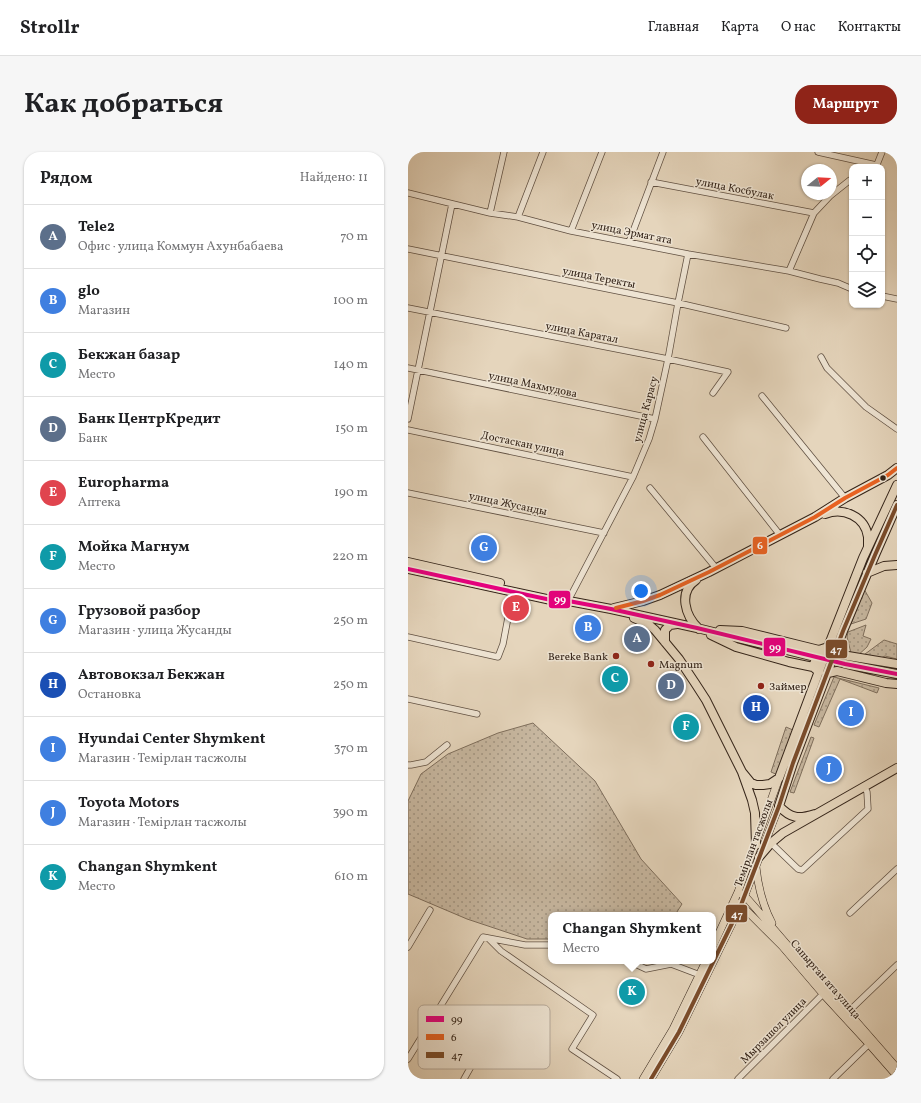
<!DOCTYPE html>
<html lang="ru">
<meta charset="utf-8">
<style>
body{margin:0;font-family:Vollkorn,serif;background:#f6f6f6;color:#202124}
.controls{position:absolute;right:12px;top:12px;display:grid;overflow:hidden;border-radius:8px;box-shadow:0 1px 3px #0004}
.controls button{width:36px;height:36px;display:grid;place-items:center;padding:0;border:0;border-bottom:1px solid #e0e0e0;background:#fff;color:#202124;font:20px sans-serif}
.compass{position:absolute;left:393px;top:12px;width:36px;height:36px;border-radius:50%;background:#fff;box-shadow:0 1px 3px #0004;rotate:72deg}
.you{position:absolute;left:233px;top:439px;width:14px;height:14px;margin:-10px;border:3px solid #fff;border-radius:50%;background:#1a73e8;box-shadow:0 0 0 6px #1a73e833}
.badge{display:grid;place-items:center;width:26px;height:26px;border-radius:50%;background:#8f2418;color:#fff;font-size:13px;font-weight:700}
.pin{position:absolute;translate:-50% -50%;border:2px solid #fff;box-shadow:0 1px 4px #0006}
.popup{position:absolute;left:140px;top:760px;width:168px;height:52px;box-sizing:border-box;display:grid;place-content:center;border-radius:8px;background:#fff;filter:drop-shadow(0 1px 3px #0005);font-size:13px;white-space:nowrap;color:#757577}
.popup b{font-size:15px;color:#202124}
.popup::after{content:'';position:absolute;left:50%;top:100%;margin-left:-8px;border:8px solid transparent;border-top-color:#fff}
.list{margin:0;padding:0;list-style:none}
h2{display:flex;justify-content:space-between;align-items:center;height:52px;margin:0;padding:0 16px;font-size:17px}
h2 small{font-size:13px;font-weight:400;color:#757577}
.list li{display:grid;grid-template-columns:26px 1fr auto;gap:12px;align-items:center;box-sizing:border-box;height:64px;padding:0 16px;border-top:1px solid #e0e0e0}
.list b{display:block;font-size:15px;white-space:nowrap}
.list p{margin:0;font-size:13px;white-space:nowrap;color:#757577}
.list em{font-size:13px;font-style:normal;color:#757577}
.icon{flex:none;width:22px;height:22px;fill:none;stroke:currentColor;stroke-width:2;stroke-linecap:round;stroke-linejoin:round}
.map{position:relative;flex:none;width:489px;height:927px;overflow:hidden;border-radius:16px}
header{display:flex;align-items:center;gap:24px;box-sizing:border-box;height:56px;padding:0 20px;background:#fff;border-bottom:1px solid #e0e0e0}
header strong{font-size:19px}
nav{display:flex;gap:22px;margin-inline-start:auto;font-size:14px}
.intro{display:flex;align-items:center;justify-content:space-between;box-sizing:border-box;height:96px;padding:0 24px}
h1{margin:0;font-size:28px}
.button{padding:10px 18px;border-radius:16px;background:#8f2418;color:#fff;font-size:14px;font-weight:700}
main{display:flex;gap:24px;padding:0 24px}
aside{flex:1;background:#fff;border-radius:16px;box-shadow:0 1px 3px #0004}
.map>svg:first-child{display:block}
</style>
<header>
<strong>Strollr</strong>
<nav><a>Главная</a><a>Карта</a><a>О нас</a><a>Контакты</a></nav>
</header>
<div class="intro"><h1>Как добраться</h1><a class="button">Маршрут</a></div>
<main>
<aside>
<h2>Рядом<small>Найдено: 11</small></h2>
<ul class="list">
<li><span class="badge" style="background:#5c6f8a">A</span><div><b>Tele2</b><p>Офис · улица Коммун Ахунбабаева</p></div><em>70 m</em></li>
<li><span class="badge" style="background:#3f7fe0">B</span><div><b>glo</b><p>Магазин</p></div><em>100 m</em></li>
<li><span class="badge" style="background:#0f9aa8">C</span><div><b>Бекжан базар</b><p>Место</p></div><em>140 m</em></li>
<li><span class="badge" style="background:#5c6f8a">D</span><div><b>Банк ЦентрКредит</b><p>Банк</p></div><em>150 m</em></li>
<li><span class="badge" style="background:#e0444e">E</span><div><b>Europharma</b><p>Аптека</p></div><em>190 m</em></li>
<li><span class="badge" style="background:#0f9aa8">F</span><div><b>Мойка Магнум</b><p>Место</p></div><em>220 m</em></li>
<li><span class="badge" style="background:#3f7fe0">G</span><div><b>Грузовой разбор</b><p>Магазин · улица Жусанды</p></div><em>250 m</em></li>
<li><span class="badge" style="background:#1a4fb4">H</span><div><b>Автовокзал Бекжан</b><p>Остановка</p></div><em>250 m</em></li>
<li><span class="badge" style="background:#3f7fe0">I</span><div><b>Hyundai Center Shymkent</b><p>Магазин · Темірлан тасжолы</p></div><em>370 m</em></li>
<li><span class="badge" style="background:#3f7fe0">J</span><div><b>Toyota Motors</b><p>Магазин · Темірлан тасжолы</p></div><em>390 m</em></li>
<li><span class="badge" style="background:#0f9aa8">K</span><div><b>Changan Shymkent</b><p>Место</p></div><em>610 m</em></li>
</ul>
</aside>
<div class="map">
<svg width="489" height="927" viewBox="0 0 489 927">
<defs>
<pattern id="grass-dots" width="8" height="8" patternUnits="userSpaceOnUse"><rect width="8" height="8" fill="#c7b7a0"/><path d="M2 2h.1M6 6h.1" fill="none" stroke="#a29582" stroke-width="1.8" stroke-linecap="round"/></pattern>
</defs>
<rect width="100%" height="100%" fill="#e5d5bc"/>
<filter id="stains"><feTurbulence type="fractalNoise" baseFrequency=".005" numOctaves="4"/><feColorMatrix values="0 0 0 0 .2 0 0 0 0 .09 0 0 0 0 .02 0 0 0 .5 -.17"/></filter>
<radialGradient id="worn" r=".72"><stop offset=".6" stop-color="#630" stop-opacity="0"/><stop offset="1" stop-color="#630" stop-opacity=".3"/></radialGradient>
<!-- grass -->
<path fill="url(#grass-dots)" stroke="#7e6e5c" d="M 456,437 L 464,451 L 458,467 L 443,472 Z
M 458,473 L 455,484 L 463,487 L 459,495 L 448,505 L 443,501 L 439,485 L 440,480 Z
M 476,488 L 489,492 L 489,507 L 477,504 L 471,507 L 453,505 Z
M 426,525 L 471,536 L 469,541 L 432,527 L 411,575 L 406,573 Z
M 125,571 L 187,629 L 233,707 L 274,752 L 267,763 L 143,763 L 143,787 L 119,787 L 59,767 L 0,742 L 0,649 L 13,622 L 40,602 L 90,581 Z
M 378,575 L 385,578 L 370,623 L 363,620 Z
M 403,585 L 406,586 L 386,641 L 382,640 Z"/>
<g fill="none" stroke-linecap="round" stroke-linejoin="round">
<!-- highway-tunnel -->
<path stroke="#c2b29b" stroke-width="8" stroke-dasharray="8 4" stroke-linecap="butt" d="M 417,508 L 437,512"/>
<!-- minor casing -->
<g stroke="#605042" stroke-width="7">
<path id="minor" d="M 410,0 L 468,13
M 468,15 L 474,0
M 243,30 L 406,61
M 0,41 L 82,61 L 110,65 L 163,79 L 280,102 L 381,119 L 412,127 L 430,131 L 444,137
M 82,61 L 96,0
M 110,65 L 135,0
M 163,79 L 194,0
M 221,90 L 255,0
M 0,97 L 270,151 L 378,176
M 381,119 L 406,61 L 422,44 L 442,28 L 444,29
M 474,144 L 489,147
M 0,156 L 260,207 L 320,220 L 305,241
M 413,205 L 419,216 L 458,255 L 489,277
M 0,216 L 247,267
M 354,244 L 437,346
M 0,267 L 44,52
M 0,278 L 225,325
M 295,285 L 372,383
M 242,336 L 308,416
M 0,341 L 196,381
M 160,449 L 225,325 L 241,287 L 247,267 L 260,207 L 270,151 L 280,102
M 0,485 L 90,505 L 95,492 L 105,439
M 0,547 L 69,562
M 0,613 L 3,613 L 18,610 L 39,593
M 363,691 L 390,717 L 394,718 L 460,657 L 459,640 L 456,634
M 442,761 L 489,717
M 81,787 L 93,799 L 185,863 L 164,897 L 209,927
M 0,795 L 22,758
M 221,809 L 238,817 L 263,812 L 292,823
M 438,862 L 489,813
M 0,907 L 75,785 L 117,793 L 143,793
M 56,927 L 82,881
M 330,927 L 415,842
M 425,927 L 461,892"/>
</g>
<!-- major casing -->
<g stroke="#342419" stroke-width="8">
<path id="major" d="M 348,715 C 350,734 355,754 364,771
M 330,740 L 337,744 L 420,840 L 440,860 L 489,916
M 326,749 L 333,753 L 374,794 L 415,842 L 461,892 L 489,924
M 305,794 L 330,740 L 371,626
M 235,927 L 265,877 L 298,809
M 243,927 L 271,880 L 333,753 L 371,654"/>
</g>
<!-- highway casing -->
<g stroke="#342419" stroke-width="10">
<path id="highway" d="M 417,362 C 435,355 457,364 460,385 C 460,388 460,392 460,395
M 0,410 L 92,431
M 0,417 L 143,448 L 150,447 L 203,457 L 289,476 L 403,504
M 459,421 L 476,414 L 489,413
M 288,428 C 270,440 277,464 291,477
M 206,456 L 235,449 L 252,443 L 301,420 L 407,365 L 437,346 L 480,323 L 489,316
M 226,466 L 240,472 L 247,478 L 271,507 L 287,531 L 298,548 L 334,620 L 344,648 L 347,661 L 348,693
M 312,478 L 334,479 L 411,498 L 420,495
M 303,483 L 328,495 L 381,510 L 405,515 L 411,520
M 257,490 L 257,478 L 262,473 L 269,472
M 429,498 L 434,503 L 489,512
M 437,512 L 489,522
M 405,515 L 411,498
M 420,521 L 429,519 L 478,531 L 489,532
M 334,620 L 343,631 L 348,633 L 355,633 L 362,632 L 371,626 L 420,495 L 455,406 L 489,333
M 407,662 C 391,667 383,667 371,654 L 385,611 L 435,479 L 467,403 L 489,353
M 351,705 L 363,691 L 375,681 L 489,616"/>
</g>
<!-- minor -->
<use href="#minor" stroke="#eee4d3" stroke-width="5.5"/>
<!-- major -->
<use href="#major" stroke="#e5d5bc" stroke-width="7"/>
<!-- highway -->
<use href="#highway" stroke="#e5d5bc" stroke-width="8"/>
<!-- bus-1 casing -->
<g stroke="#eee4d3" stroke-width="7">
<path id="bus-1" d="M 0,417 L 143,448 L 150,447 L 203,457 L 289,476 L 437,512 L 489,522"/>
</g>
<!-- bus-2 casing -->
<g stroke="#eee4d3" stroke-width="7">
<path id="bus-2" d="M 208,456 L 235,449 L 252,443 L 301,420 L 407,365 L 437,346 L 480,323 L 489,316"/>
</g>
<!-- bus-3 casing -->
<g stroke="#eee4d3" stroke-width="7">
<path id="bus-3" d="M 243,927 L 271,880 L 333,753 L 371,654 L 385,611 L 435,479 L 467,403 L 489,353"/>
</g>
<!-- bus-1 -->
<use href="#bus-1" stroke="#e5007d" stroke-width="4"/>
<!-- bus-2 -->
<use href="#bus-2" stroke="#e86222" stroke-width="4"/>
<!-- bus-3 -->
<use href="#bus-3" stroke="#7a4b2a" stroke-width="4"/>
</g>
<!-- markers -->
<circle fill="#342419" stroke="#eee4d3" stroke-width="1.5" cx="475" cy="326" r="3.5"/>
<g fill="#8f2418" stroke="#eee4d3" stroke-width="1.5">
<circle cx="208" cy="504" r="4"/>
<circle cx="243" cy="512" r="4"/>
<circle cx="353" cy="534" r="4"/>
</g>
<g text-anchor="middle" stroke-width="3" stroke-linejoin="round" paint-order="stroke">
<!-- street labels -->
<g font-size="11" fill="#342419" stroke="#eee4d3">
<text transform="translate(327 36) rotate(11)" y="4">улица Косбулак</text>
<text transform="translate(224 80) rotate(11)" y="4">улица Эрмат ата</text>
<text transform="translate(191 125) rotate(11)" y="4">улица Теректы</text>
<text transform="translate(174 180) rotate(11)" y="4">улица Каратал</text>
<text transform="translate(125 232) rotate(12)" y="4">улица Махмудова</text>
<text transform="translate(237 257) rotate(-75)" y="4">улица Карасу</text>
<text transform="translate(115 291) rotate(12)" y="4">Достаскан улица</text>
<text transform="translate(100 351) rotate(12)" y="4">улица Жусанды</text>
<text transform="translate(345 691) rotate(-70)" y="4">Темірлан тасжолы</text>
<text transform="translate(418 827) rotate(49)" y="4">Сапырган ата улица</text>
<text transform="translate(365 878) rotate(-45)" y="4">Мырзашол улица</text>
</g>
<!-- poi labels -->
<g font-size="11" fill="#342419" stroke="#eee4d3" text-anchor="start">
<text x="200" y="508" text-anchor="end">Bereke Bank</text>
<text x="251" y="516">Magnum</text>
<text x="361" y="538">Займер</text>
</g>
</g>
<!-- legend -->
<rect x="10" y="853" width="132" height="64" rx="6" fill="#eee4d3" stroke="#b6aa9b" stroke-width="1"/>
<rect x="18" y="864" width="18" height="6" fill="#e5007d"/>
<rect x="18" y="882" width="18" height="6" fill="#e86222"/>
<rect x="18" y="900" width="18" height="6" fill="#7a4b2a"/>
<g font-size="11" fill="#342419">
<text x="43" y="871">99</text>
<text x="43" y="889">6</text>
<text x="43" y="907">47</text>
</g>
<g stroke="#eee4d3" stroke-width="1.5">
<rect x="344" y="384" width="16" height="19" rx="4" fill="#e86222"/>
<rect x="140" y="438" width="23" height="19" rx="4" fill="#e5007d"/>
<rect x="355" y="485" width="23" height="20" rx="4" fill="#e5007d"/>
<rect x="417" y="487" width="23" height="20" rx="4" fill="#7a4b2a"/>
<rect x="317" y="752" width="23" height="19" rx="4" fill="#7a4b2a"/>
</g>
<g font-size="11" text-anchor="middle" font-weight="bold" fill="#fff">
<text x="352" y="397">6</text>
<text x="152" y="451">99</text>
<text x="367" y="499">99</text>
<text x="428" y="501">47</text>
<text x="329" y="766">47</text>
</g>
<rect width="100%" height="100%" filter="url(#stains)"/>
<rect width="100%" height="100%" fill="url(#worn)"/>
</svg>
<div class="controls">
<button>+</button>
<button>−</button>
<button><svg class="icon" aria-label="locate" viewBox="0 0 24 24"><circle cx="12" cy="12" r="6"/><path d="M12 2v4M12 18v4M2 12h4M18 12h4"/></svg></button>
<button><svg class="icon" aria-label="layers" viewBox="0 0 24 24"><path d="M12 4l9 5-9 5-9-5zM3 14l9 5 9-5"/></svg></button>
</div>
<svg class="compass" viewBox="-18 -18 36 36"><path d="M0-13l5 13h-10z" fill="#e53935"/><path d="M0 13l5-13h-10z" fill="#757577"/></svg>
<div class="you"></div>
<div class="pin badge" style="left:229px;top:487px;background:#5c6f8a">A</div>
<div class="pin badge" style="left:180px;top:476px;background:#3f7fe0">B</div>
<div class="pin badge" style="left:207px;top:527px;background:#0f9aa8">C</div>
<div class="pin badge" style="left:263px;top:534px;background:#5c6f8a">D</div>
<div class="pin badge" style="left:108px;top:456px;background:#e0444e">E</div>
<div class="pin badge" style="left:278px;top:575px;background:#0f9aa8">F</div>
<div class="pin badge" style="left:76px;top:396px;background:#3f7fe0">G</div>
<div class="pin badge" style="left:348px;top:556px;background:#1a4fb4">H</div>
<div class="pin badge" style="left:443px;top:561px;background:#3f7fe0">I</div>
<div class="pin badge" style="left:421px;top:617px;background:#3f7fe0">J</div>
<div class="pin badge" style="left:224px;top:840px;background:#0f9aa8">K</div>
<div class="popup"><b>Changan Shymkent</b>Место</div>
</div>
</main>
